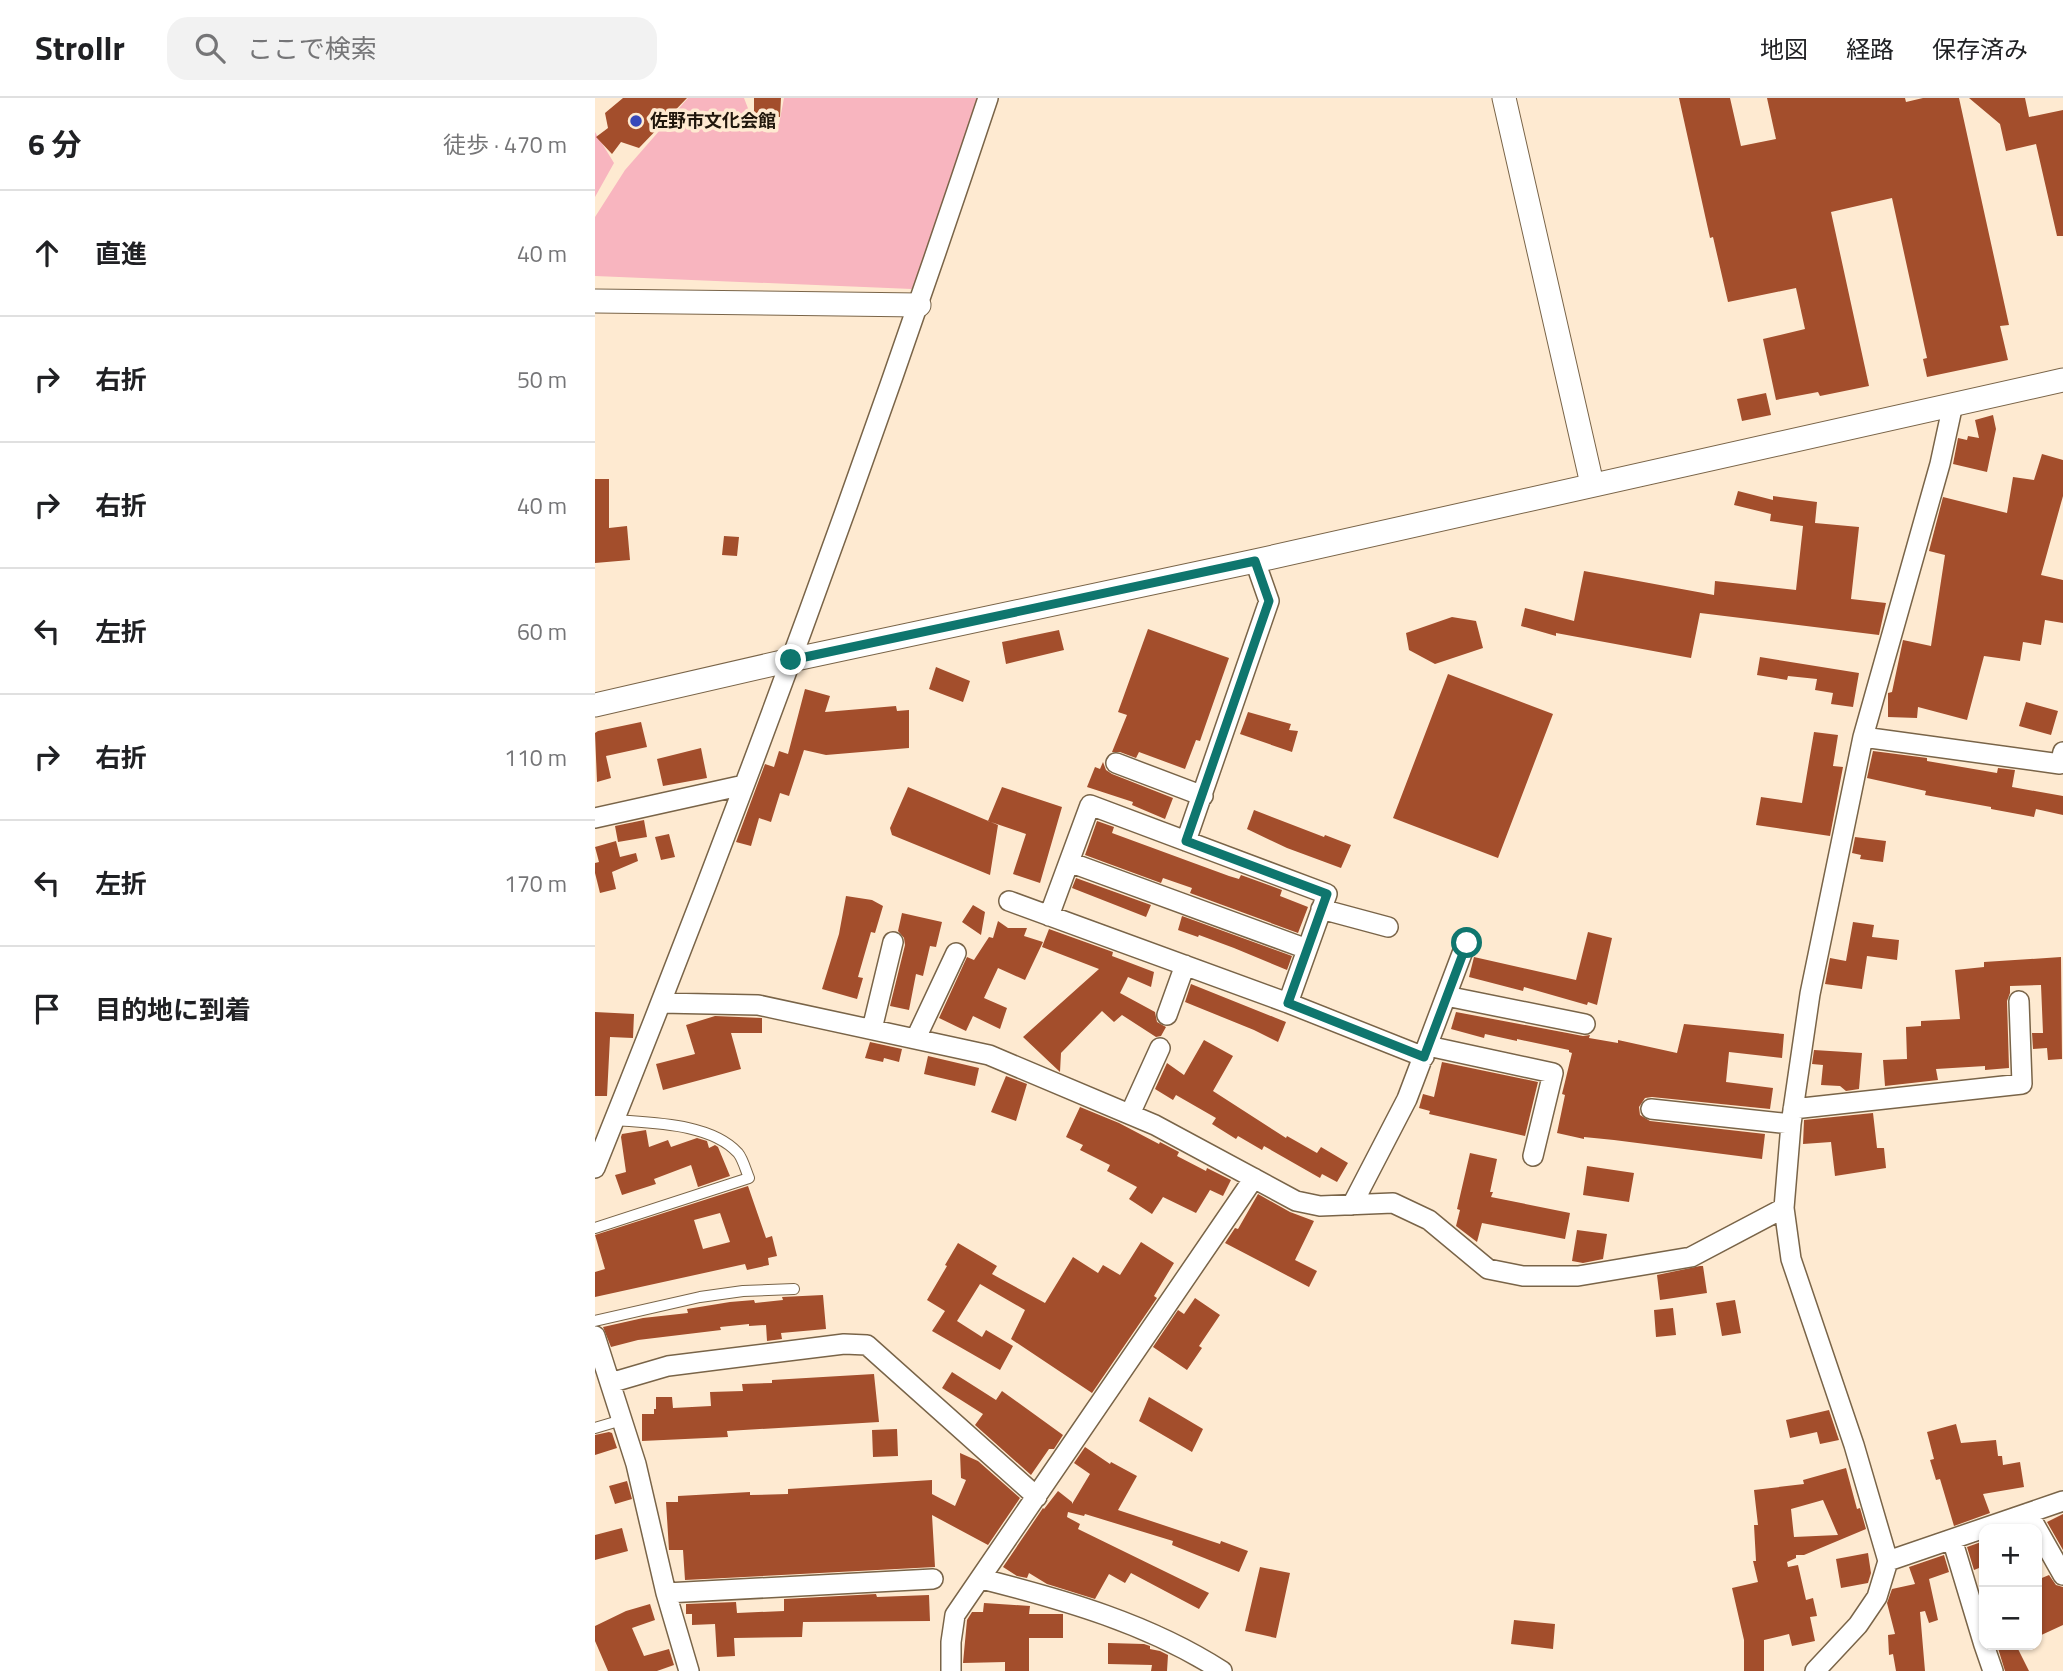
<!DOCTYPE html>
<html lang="ja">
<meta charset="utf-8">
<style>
body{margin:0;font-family:"Titillium Web","Noto Sans JP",sans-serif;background:#f2f2f2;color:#202124}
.controls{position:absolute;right:21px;bottom:21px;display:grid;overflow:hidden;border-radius:14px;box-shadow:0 2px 5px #0004}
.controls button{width:63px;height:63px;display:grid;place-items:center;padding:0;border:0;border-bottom:2px solid #e0e0e0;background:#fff;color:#202124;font:35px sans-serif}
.stop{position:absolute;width:21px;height:21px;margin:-16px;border:5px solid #0f766e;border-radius:50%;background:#fff}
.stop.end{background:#0f766e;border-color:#fff;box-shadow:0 2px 7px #0008}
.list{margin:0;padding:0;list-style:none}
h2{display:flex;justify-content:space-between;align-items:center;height:91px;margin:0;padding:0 28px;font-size:30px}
h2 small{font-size:23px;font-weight:400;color:#757577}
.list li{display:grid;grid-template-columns:46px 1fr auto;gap:21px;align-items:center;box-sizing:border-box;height:126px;padding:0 28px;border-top:2px solid #e0e0e0}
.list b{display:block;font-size:26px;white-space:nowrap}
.list em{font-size:23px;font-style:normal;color:#757577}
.icon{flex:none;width:38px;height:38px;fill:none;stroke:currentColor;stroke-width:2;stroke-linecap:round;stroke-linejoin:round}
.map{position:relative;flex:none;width:1468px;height:1573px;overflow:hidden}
header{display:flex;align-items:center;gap:42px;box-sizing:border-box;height:98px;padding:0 35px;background:#fff;border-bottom:2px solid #e0e0e0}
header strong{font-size:33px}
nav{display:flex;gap:38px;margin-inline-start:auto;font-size:24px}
.search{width:490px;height:63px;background:#f2f2f2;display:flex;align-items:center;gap:18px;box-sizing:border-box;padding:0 24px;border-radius:21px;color:#757577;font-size:26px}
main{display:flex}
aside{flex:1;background:#fff}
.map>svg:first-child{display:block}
</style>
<header>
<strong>Strollr</strong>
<div class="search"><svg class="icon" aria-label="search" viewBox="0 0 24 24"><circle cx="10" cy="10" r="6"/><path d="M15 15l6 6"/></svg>ここで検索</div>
<nav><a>地図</a><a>経路</a><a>保存済み</a></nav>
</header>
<main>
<aside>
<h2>6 分<small>徒歩 · 470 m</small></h2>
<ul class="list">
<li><svg class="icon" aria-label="ahead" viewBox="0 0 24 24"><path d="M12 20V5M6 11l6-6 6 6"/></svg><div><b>直進</b></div><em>40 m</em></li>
<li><svg class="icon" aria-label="right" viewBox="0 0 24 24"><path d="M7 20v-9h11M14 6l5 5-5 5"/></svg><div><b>右折</b></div><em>50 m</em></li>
<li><svg class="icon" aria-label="right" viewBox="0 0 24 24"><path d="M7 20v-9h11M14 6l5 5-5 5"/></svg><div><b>右折</b></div><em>40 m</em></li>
<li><svg class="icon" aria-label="left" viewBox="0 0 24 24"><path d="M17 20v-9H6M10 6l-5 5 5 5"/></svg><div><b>左折</b></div><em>60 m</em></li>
<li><svg class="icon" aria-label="right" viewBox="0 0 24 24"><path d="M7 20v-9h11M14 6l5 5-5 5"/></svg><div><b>右折</b></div><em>110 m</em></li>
<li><svg class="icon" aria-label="left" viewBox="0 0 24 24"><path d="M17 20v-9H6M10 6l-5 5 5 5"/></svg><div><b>左折</b></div><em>170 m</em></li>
<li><svg class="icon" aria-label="arrive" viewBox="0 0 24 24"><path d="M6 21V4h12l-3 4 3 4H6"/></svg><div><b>目的地に到着</b></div></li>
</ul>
</aside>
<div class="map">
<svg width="1468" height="1573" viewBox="0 0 1468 1573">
<rect width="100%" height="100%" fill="#feead1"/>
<!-- green -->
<path fill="#f8b5bf" d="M 93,0 L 149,0 L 159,26 L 184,26 L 189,0 L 386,0 L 317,191 L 0,178 L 0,119 L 30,72 Z
M 0,34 L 19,65 L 0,99 Z"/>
<!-- building -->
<path fill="#a34e2c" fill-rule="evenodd" d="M 28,0 L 92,0 L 44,50 L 26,44 L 17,56 L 1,39 L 13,30 L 10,15 Z
M 159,0 L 186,0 L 185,19 L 159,18 Z
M 1084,0 L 1135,0 L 1146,48 L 1181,41 L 1172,0 L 1310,0 L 1311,4 L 1328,0 L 1364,0 L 1414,227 L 1405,228 L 1413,262 L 1332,279 L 1328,261 L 1332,260 L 1297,100 L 1236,114 L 1274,288 L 1225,298 L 1223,294 L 1181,302 L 1168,241 L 1210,231 L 1201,190 L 1133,204 L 1118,139 L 1115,140 Z
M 1374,0 L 1430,0 L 1434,19 L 1468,12 L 1468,138 L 1462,138 L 1441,46 L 1411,53 L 1405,26 Z
M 1171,295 L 1176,317 L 1147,323 L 1142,301 Z
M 1398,317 L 1401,331 L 1392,374 L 1358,366 L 1363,340 L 1372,342 L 1373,338 L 1384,340 L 1380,322 Z
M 1447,356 L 1468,362 L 1468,398 L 1446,477 L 1468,482 L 1468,525 L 1450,522 L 1446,547 L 1428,544 L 1425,563 L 1389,558 L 1372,622 L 1323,609 L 1322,620 L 1293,619 L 1293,595 L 1297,594 L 1308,542 L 1336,548 L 1350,457 L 1334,453 L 1348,399 L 1412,415 L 1418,379 L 1439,382 Z
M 0,381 L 14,381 L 14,430 L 32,428 L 35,462 L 0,465 Z
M 1143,393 L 1178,402 L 1178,398 L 1222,404 L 1220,425 L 1264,429 L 1256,501 L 1291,505 L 1284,537 L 1105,515 L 1096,560 L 961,535 L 961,538 L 926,528 L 930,510 L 979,523 L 989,473 L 1119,497 L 1120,483 L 1201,492 L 1208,428 L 1175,423 L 1176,416 L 1139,407 Z
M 129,438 L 144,439 L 142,458 L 127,457 Z
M 857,519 L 881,523 L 888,550 L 840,566 L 814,552 L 811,535 Z
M 553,531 L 634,560 L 605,643 L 601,642 L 590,671 L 544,654 L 541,660 L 525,654 L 517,654 L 532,617 L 523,614 Z
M 464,532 L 469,552 L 411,566 L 407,544 Z
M 1165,559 L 1264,575 L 1258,609 L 1236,606 L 1238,595 L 1220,592 L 1222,581 L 1193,578 L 1192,582 L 1162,577 Z
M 341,569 L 375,583 L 368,604 L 334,591 Z
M 853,576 L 958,616 L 903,760 L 798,720 Z
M 210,591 L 235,598 L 230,614 L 301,608 L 302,613 L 314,612 L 314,650 L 231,657 L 209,652 L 194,698 L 185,695 L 176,724 L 164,720 L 156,748 L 141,744 L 170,666 L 179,669 L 184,653 L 193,656 Z
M 1431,604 L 1463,613 L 1456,637 L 1424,628 Z
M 653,614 L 696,626 L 694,632 L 703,633 L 697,654 L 645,636 Z
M 46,624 L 52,649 L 11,658 L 16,680 L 2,684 L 0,635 L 3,633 Z
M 1219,634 L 1243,637 L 1238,668 L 1248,669 L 1235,738 L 1161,727 L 1166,699 L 1207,705 Z
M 106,650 L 112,680 L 68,688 L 62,661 Z
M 1278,653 L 1332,660 L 1332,663 L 1402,675 L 1403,670 L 1420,672 L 1417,689 L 1468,698 L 1468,717 L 1441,711 L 1439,719 L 1396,711 L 1396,709 L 1330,697 L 1331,693 L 1272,680 Z
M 508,664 L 511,672 L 517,676 L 578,700 L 570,721 L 537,707 L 538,704 L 492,689 L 500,669 L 505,671 Z
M 313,689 L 403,727 L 395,777 L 297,737 L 295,730 Z
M 407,689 L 467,709 L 445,785 L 418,776 L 431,736 L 393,723 Z
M 659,712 L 729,739 L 730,737 L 756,747 L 746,770 L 692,750 L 652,731 Z
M 49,722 L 52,739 L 23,744 L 20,728 Z
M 502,723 L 519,729 L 517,735 L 634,778 L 644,781 L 646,777 L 687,792 L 685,798 L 713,809 L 703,835 L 595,795 L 597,790 L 568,780 L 566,785 L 490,757 Z
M 74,736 L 80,759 L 66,762 L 60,739 Z
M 1260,739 L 1291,743 L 1288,764 L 1265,761 L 1266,757 L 1257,755 Z
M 21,743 L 25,759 L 41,755 L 43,763 L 17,774 L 21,791 L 5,795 L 0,775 L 0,765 L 4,764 L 0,749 Z
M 481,780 L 556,807 L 551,819 L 477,790 Z
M 251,798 L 277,802 L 288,808 L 280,835 L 276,834 L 263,879 L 268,880 L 262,901 L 227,891 L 244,836 Z
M 378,807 L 390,814 L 386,837 L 367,824 Z
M 307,815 L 347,824 L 341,849 L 335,848 L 328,878 L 321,876 L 314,912 L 295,908 L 310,847 L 309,840 L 303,833 Z
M 587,818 L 697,858 L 692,872 L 639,850 L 604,837 L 603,839 L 583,832 Z
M 403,823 L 413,830 L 432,830 L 429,838 L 448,844 L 430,882 L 403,870 L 389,900 L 412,910 L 405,931 L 378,918 L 371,933 L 344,920 L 372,859 L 379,862 L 394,839 L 398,840 Z
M 1258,824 L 1279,827 L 1277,839 L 1304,842 L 1302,862 L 1272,858 L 1267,891 L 1230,886 L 1235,860 L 1251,863 Z
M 454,831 L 518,854 L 517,858 L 559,874 L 556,889 L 533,879 L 525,895 L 560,914 L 562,924 L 571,929 L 566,938 L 561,939 L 527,917 L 519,924 L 507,913 L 466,955 L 465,974 L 428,939 L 504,871 L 447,849 Z
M 993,834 L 1017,840 L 1002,907 L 993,904 L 992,907 L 929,889 L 928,893 L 874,879 L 879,859 L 981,882 Z
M 1466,859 L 1467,961 L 1453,962 L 1452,950 L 1438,951 L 1437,935 L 1448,935 L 1446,887 L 1415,888 L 1415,895 L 1412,903 L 1414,970 L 1390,972 L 1390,968 L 1341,971 L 1343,982 L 1290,988 L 1288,962 L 1312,961 L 1311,929 L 1326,928 L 1326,923 L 1365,921 L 1360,872 L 1389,869 L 1389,864 Z
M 596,886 L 691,924 L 683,944 L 659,932 L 590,904 Z
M 0,914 L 39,916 L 38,940 L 15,939 L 12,998 L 0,998 Z
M 861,914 L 988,938 L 995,937 L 994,940 L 1023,945 L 1023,942 L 1082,955 L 1089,926 L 1189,936 L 1187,960 L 1134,954 L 1131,984 L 1178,990 L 1175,1011 L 1057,999 L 1050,1000 L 1044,1009 L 1045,1017 L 1055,1023 L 1170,1036 L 1167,1061 L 1019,1042 L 989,1039 L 989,1041 L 962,1035 L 970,997 L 967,996 L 977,955 L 974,954 L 974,952 L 922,941 L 922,943 L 890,936 L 889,940 L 856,931 Z
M 120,918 L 167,920 L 167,935 L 136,935 L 146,971 L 68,992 L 61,966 L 100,956 L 91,927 Z
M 609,942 L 638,958 L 618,993 L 691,1040 L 692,1038 L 722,1055 L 726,1049 L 753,1065 L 742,1084 L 727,1076 L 725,1080 L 669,1048 L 667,1052 L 643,1038 L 641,1041 L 617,1026 L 621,1020 L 581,997 L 578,1002 L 560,991 L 572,965 L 589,977 Z
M 275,944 L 307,951 L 304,964 L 289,960 L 288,964 L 270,960 Z
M 1219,952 L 1267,955 L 1264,991 L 1251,993 L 1245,988 L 1226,987 L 1228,967 L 1217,966 Z
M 333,958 L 384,970 L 380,988 L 329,976 Z
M 847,964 L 943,984 L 930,1038 L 834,1016 L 835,1013 L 824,1010 L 828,996 L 839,999 Z
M 411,978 L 432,986 L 421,1023 L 396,1014 Z
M 485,1009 L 524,1025 L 564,1046 L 565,1044 L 584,1054 L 582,1058 L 611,1073 L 612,1070 L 636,1082 L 628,1098 L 615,1092 L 601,1115 L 568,1099 L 557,1116 L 534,1101 L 542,1089 L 512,1073 L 515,1067 L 485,1052 L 488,1047 L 471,1039 Z
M 1278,1015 L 1282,1050 L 1289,1050 L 1291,1070 L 1240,1078 L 1236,1044 L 1208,1046 L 1209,1022 Z
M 51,1032 L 54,1049 L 73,1042 L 76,1049 L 102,1040 L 112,1043 L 114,1050 L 120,1047 L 123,1049 L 135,1078 L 103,1089 L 96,1067 L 59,1081 L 61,1086 L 27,1097 L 20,1077 L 31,1074 L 26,1039 L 27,1036 Z
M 875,1055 L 902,1061 L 895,1094 L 898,1094 L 896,1099 L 975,1115 L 970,1141 L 887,1125 L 882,1144 L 861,1128 L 865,1112 L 862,1111 Z
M 992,1068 L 1039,1075 L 1034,1104 L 988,1097 Z
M 153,1088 L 171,1140 L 177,1138 L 182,1158 L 173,1160 L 174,1167 L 152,1172 L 150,1166 L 0,1199 L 0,1174 L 10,1171 L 0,1137 ZM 125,1115 L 135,1144 L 108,1151 L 99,1122 Z
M 663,1096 L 695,1114 L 719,1123 L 700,1162 L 722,1173 L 714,1189 L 630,1145 L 640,1130 L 643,1131 Z
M 982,1132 L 1012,1136 L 1008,1161 L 988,1165 L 977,1163 Z
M 546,1144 L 579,1165 L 559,1198 L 562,1200 L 497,1295 L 416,1241 L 430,1212 L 385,1186 L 362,1223 L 387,1239 L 391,1232 L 418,1248 L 405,1272 L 337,1233 L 350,1213 L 332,1202 L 352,1168 L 350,1167 L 363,1145 L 402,1168 L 397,1176 L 450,1205 L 478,1159 L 503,1175 L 508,1167 L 525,1177 Z
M 1105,1168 L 1108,1168 L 1112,1195 L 1065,1202 L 1062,1177 Z
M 228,1197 L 231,1231 L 186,1235 L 187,1241 L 172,1243 L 171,1227 L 154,1228 L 154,1226 L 125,1229 L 126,1232 L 43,1242 L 16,1249 L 8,1229 L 48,1220 L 93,1215 L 92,1211 L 135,1204 L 159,1202 L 160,1205 L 188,1202 L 187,1199 Z
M 600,1200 L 625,1217 L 604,1248 L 607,1250 L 592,1272 L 558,1249 L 583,1212 L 589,1216 Z
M 1140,1202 L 1146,1235 L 1127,1238 L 1121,1205 Z
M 1078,1210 L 1081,1237 L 1061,1239 L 1059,1212 Z
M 357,1274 L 401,1302 L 407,1293 L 468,1337 L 459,1351 L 454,1351 L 436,1377 L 380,1327 L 388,1316 L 347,1290 Z
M 279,1276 L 284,1324 L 132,1333 L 133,1339 L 47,1343 L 47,1316 L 59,1316 L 59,1311 L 61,1311 L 61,1299 L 77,1299 L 78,1310 L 116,1308 L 115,1294 L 148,1293 L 147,1286 L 177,1285 L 177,1282 Z
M 554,1299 L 608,1331 L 597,1354 L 544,1323 Z
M 1234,1312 L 1244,1342 L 1225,1346 L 1222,1334 L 1195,1340 L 1191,1322 Z
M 1361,1326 L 1366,1345 L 1401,1342 L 1403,1358 L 1407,1358 L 1408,1367 L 1425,1364 L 1429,1389 L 1388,1396 L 1395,1415 L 1359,1428 L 1345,1381 L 1341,1382 L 1335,1362 L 1339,1361 L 1332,1334 Z
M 302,1331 L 303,1358 L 278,1359 L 277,1332 Z
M 14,1334 L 17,1335 L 22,1350 L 0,1357 L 0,1337 Z
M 490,1349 L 515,1366 L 516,1364 L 542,1378 L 523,1412 L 625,1446 L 626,1443 L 653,1453 L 644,1474 L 577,1447 L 578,1443 L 490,1416 L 489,1418 L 473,1414 L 472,1419 L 485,1426 L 483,1431 L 614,1495 L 604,1511 L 536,1475 L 530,1485 L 514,1476 L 500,1501 L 452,1486 L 434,1475 L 432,1480 L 422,1478 L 408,1469 L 448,1410 L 449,1411 L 463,1393 L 477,1404 L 477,1406 L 495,1376 L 479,1365 Z
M 365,1355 L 383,1363 L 425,1400 L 393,1447 L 337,1417 L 340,1469 L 90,1482 L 88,1452 L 74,1452 L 71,1404 L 83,1404 L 83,1398 L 155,1394 L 155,1397 L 193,1396 L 193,1391 L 337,1382 L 337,1396 L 360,1408 L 371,1382 L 366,1380 Z
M 1251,1370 L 1262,1411 L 1265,1410 L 1271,1431 L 1209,1457 L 1201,1457 L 1201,1460 L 1192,1464 L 1193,1469 L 1203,1467 L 1211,1502 L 1218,1500 L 1222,1518 L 1215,1519 L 1220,1543 L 1197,1548 L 1194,1536 L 1169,1542 L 1169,1573 L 1149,1573 L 1149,1542 L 1137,1490 L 1163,1484 L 1158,1463 L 1161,1463 L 1159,1427 L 1163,1427 L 1159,1392 L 1209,1386 L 1208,1382 ZM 1228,1402 L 1243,1437 L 1199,1439 L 1196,1411 Z
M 32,1383 L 37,1401 L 20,1406 L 14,1388 Z
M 1468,1416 L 1468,1452 L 1452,1424 Z
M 27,1430 L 33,1453 L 0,1462 L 0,1437 Z
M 1389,1443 L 1389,1468 L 1379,1472 L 1372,1449 Z
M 1273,1455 L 1276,1475 L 1273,1485 L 1246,1490 L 1241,1461 Z
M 1349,1457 L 1354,1474 L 1334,1481 L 1343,1522 L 1334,1525 L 1330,1513 L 1325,1514 L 1330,1573 L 1301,1573 L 1298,1556 L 1294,1557 L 1293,1537 L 1300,1536 L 1292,1505 L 1297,1491 L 1320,1486 L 1314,1469 Z
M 665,1469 L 695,1475 L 681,1540 L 650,1533 Z
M 1454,1477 L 1461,1487 L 1468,1489 L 1468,1527 L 1442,1539 L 1442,1513 L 1447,1510 L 1442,1497 L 1442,1482 Z
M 281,1496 L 282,1499 L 334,1497 L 335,1523 L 208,1524 L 207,1539 L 139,1540 L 140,1558 L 122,1559 L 120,1526 L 97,1527 L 97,1516 L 91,1516 L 91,1506 L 141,1504 L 142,1515 L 189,1513 L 189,1501 Z
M 389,1505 L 435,1508 L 434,1516 L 468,1516 L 468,1540 L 434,1540 L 434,1573 L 410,1573 L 410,1564 L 368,1565 L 372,1522 L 377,1514 L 388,1514 Z
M 55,1506 L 60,1522 L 37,1530 L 49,1558 L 74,1551 L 79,1567 L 62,1573 L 13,1573 L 0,1543 L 0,1528 L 31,1513 Z
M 919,1522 L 960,1526 L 958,1551 L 916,1546 Z
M 513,1545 L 549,1546 L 555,1548 L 555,1551 L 565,1553 L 573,1557 L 572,1573 L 556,1573 L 557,1567 L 513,1566 Z
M 1402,1547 L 1421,1547 L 1434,1573 L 1410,1573 Z"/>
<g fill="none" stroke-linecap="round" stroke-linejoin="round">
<!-- service casing -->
<g stroke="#796448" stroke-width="12">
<path id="service" d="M 0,1130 L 154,1080 C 151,1073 148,1061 143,1055 C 116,1025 56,1025 20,1022
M 0,1223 L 105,1199 L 148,1193 L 199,1191
M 0,1330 L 27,1322"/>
</g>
<!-- minor casing -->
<g stroke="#796448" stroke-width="22">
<path id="minor" d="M 1268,639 L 1465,666 L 1468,654
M 521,665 L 608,698
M 0,720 L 149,687
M 591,743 L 674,503 L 660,463
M 474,764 L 712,851
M 414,803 L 693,905 L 732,796 L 495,707 L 454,818
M 726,811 L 793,829
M 851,898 L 990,926
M 66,905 L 163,907 L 394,957 L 560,1027 L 701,1103 L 725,1108 L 798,1105 L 834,1122 L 893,1171 L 928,1178 L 983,1178 L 1096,1159 L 1189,1110
M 693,905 L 829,959
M 572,917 L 590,867
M 277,931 L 298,844
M 321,940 L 361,855
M 833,948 L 958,975 L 938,1058
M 1056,1011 L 1196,1026
M 1198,1011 L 1427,986 L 1424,903
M 535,1016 L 565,950
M 0,1070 C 142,718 273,361 393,0
M 757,1107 L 812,1001 L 871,845
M 0,1238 L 41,1366 L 71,1495 L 94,1573
M 15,1285 L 73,1268 L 249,1246 L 272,1247 L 442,1399
M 1433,1415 L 1468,1477
M 1357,1441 L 1389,1547
M 1293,1463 L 1468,1403
M 387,1481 C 470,1502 554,1526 627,1573
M 71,1495 L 338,1481
M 1389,1547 L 1398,1573
M 356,1573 L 356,1544 L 360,1517 L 659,1080
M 1220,1573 L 1263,1527 L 1282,1499 L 1293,1463 L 1259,1347 L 1196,1161 L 1189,1110 L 1196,1026 L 1215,896 L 1268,639 L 1345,366 L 1358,306"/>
</g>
<!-- tertiary casing -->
<g stroke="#796448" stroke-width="25">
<path id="tertiary" d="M 909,0 L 997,386
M 0,203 L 324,207
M 0,607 L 196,562 L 660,463 L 1468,282"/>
</g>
<!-- service -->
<use href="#service" stroke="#fff" stroke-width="10"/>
<!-- minor -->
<use href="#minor" stroke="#fff" stroke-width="19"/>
<!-- tertiary -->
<use href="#tertiary" stroke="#fff" stroke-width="23"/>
</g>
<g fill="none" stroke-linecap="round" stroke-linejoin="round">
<!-- route -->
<path stroke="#0f766e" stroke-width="9" d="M 196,562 L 660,463 L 674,503 L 591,743 L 732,796 L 693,905 L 829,959 L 872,845"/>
</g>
<!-- markers -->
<circle fill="#3648ba" stroke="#feead1" stroke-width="2.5" cx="41" cy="23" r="7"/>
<g text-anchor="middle" stroke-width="7" stroke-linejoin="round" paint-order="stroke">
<!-- poi labels -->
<g font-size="18" font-weight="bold" fill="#20170c" stroke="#feead1" text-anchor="start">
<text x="55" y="29">佐野市文化会館</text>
</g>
</g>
</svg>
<div class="controls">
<button>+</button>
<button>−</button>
</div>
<div class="stop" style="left:872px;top:845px"></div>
<div class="stop end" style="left:196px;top:562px"></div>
</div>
</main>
